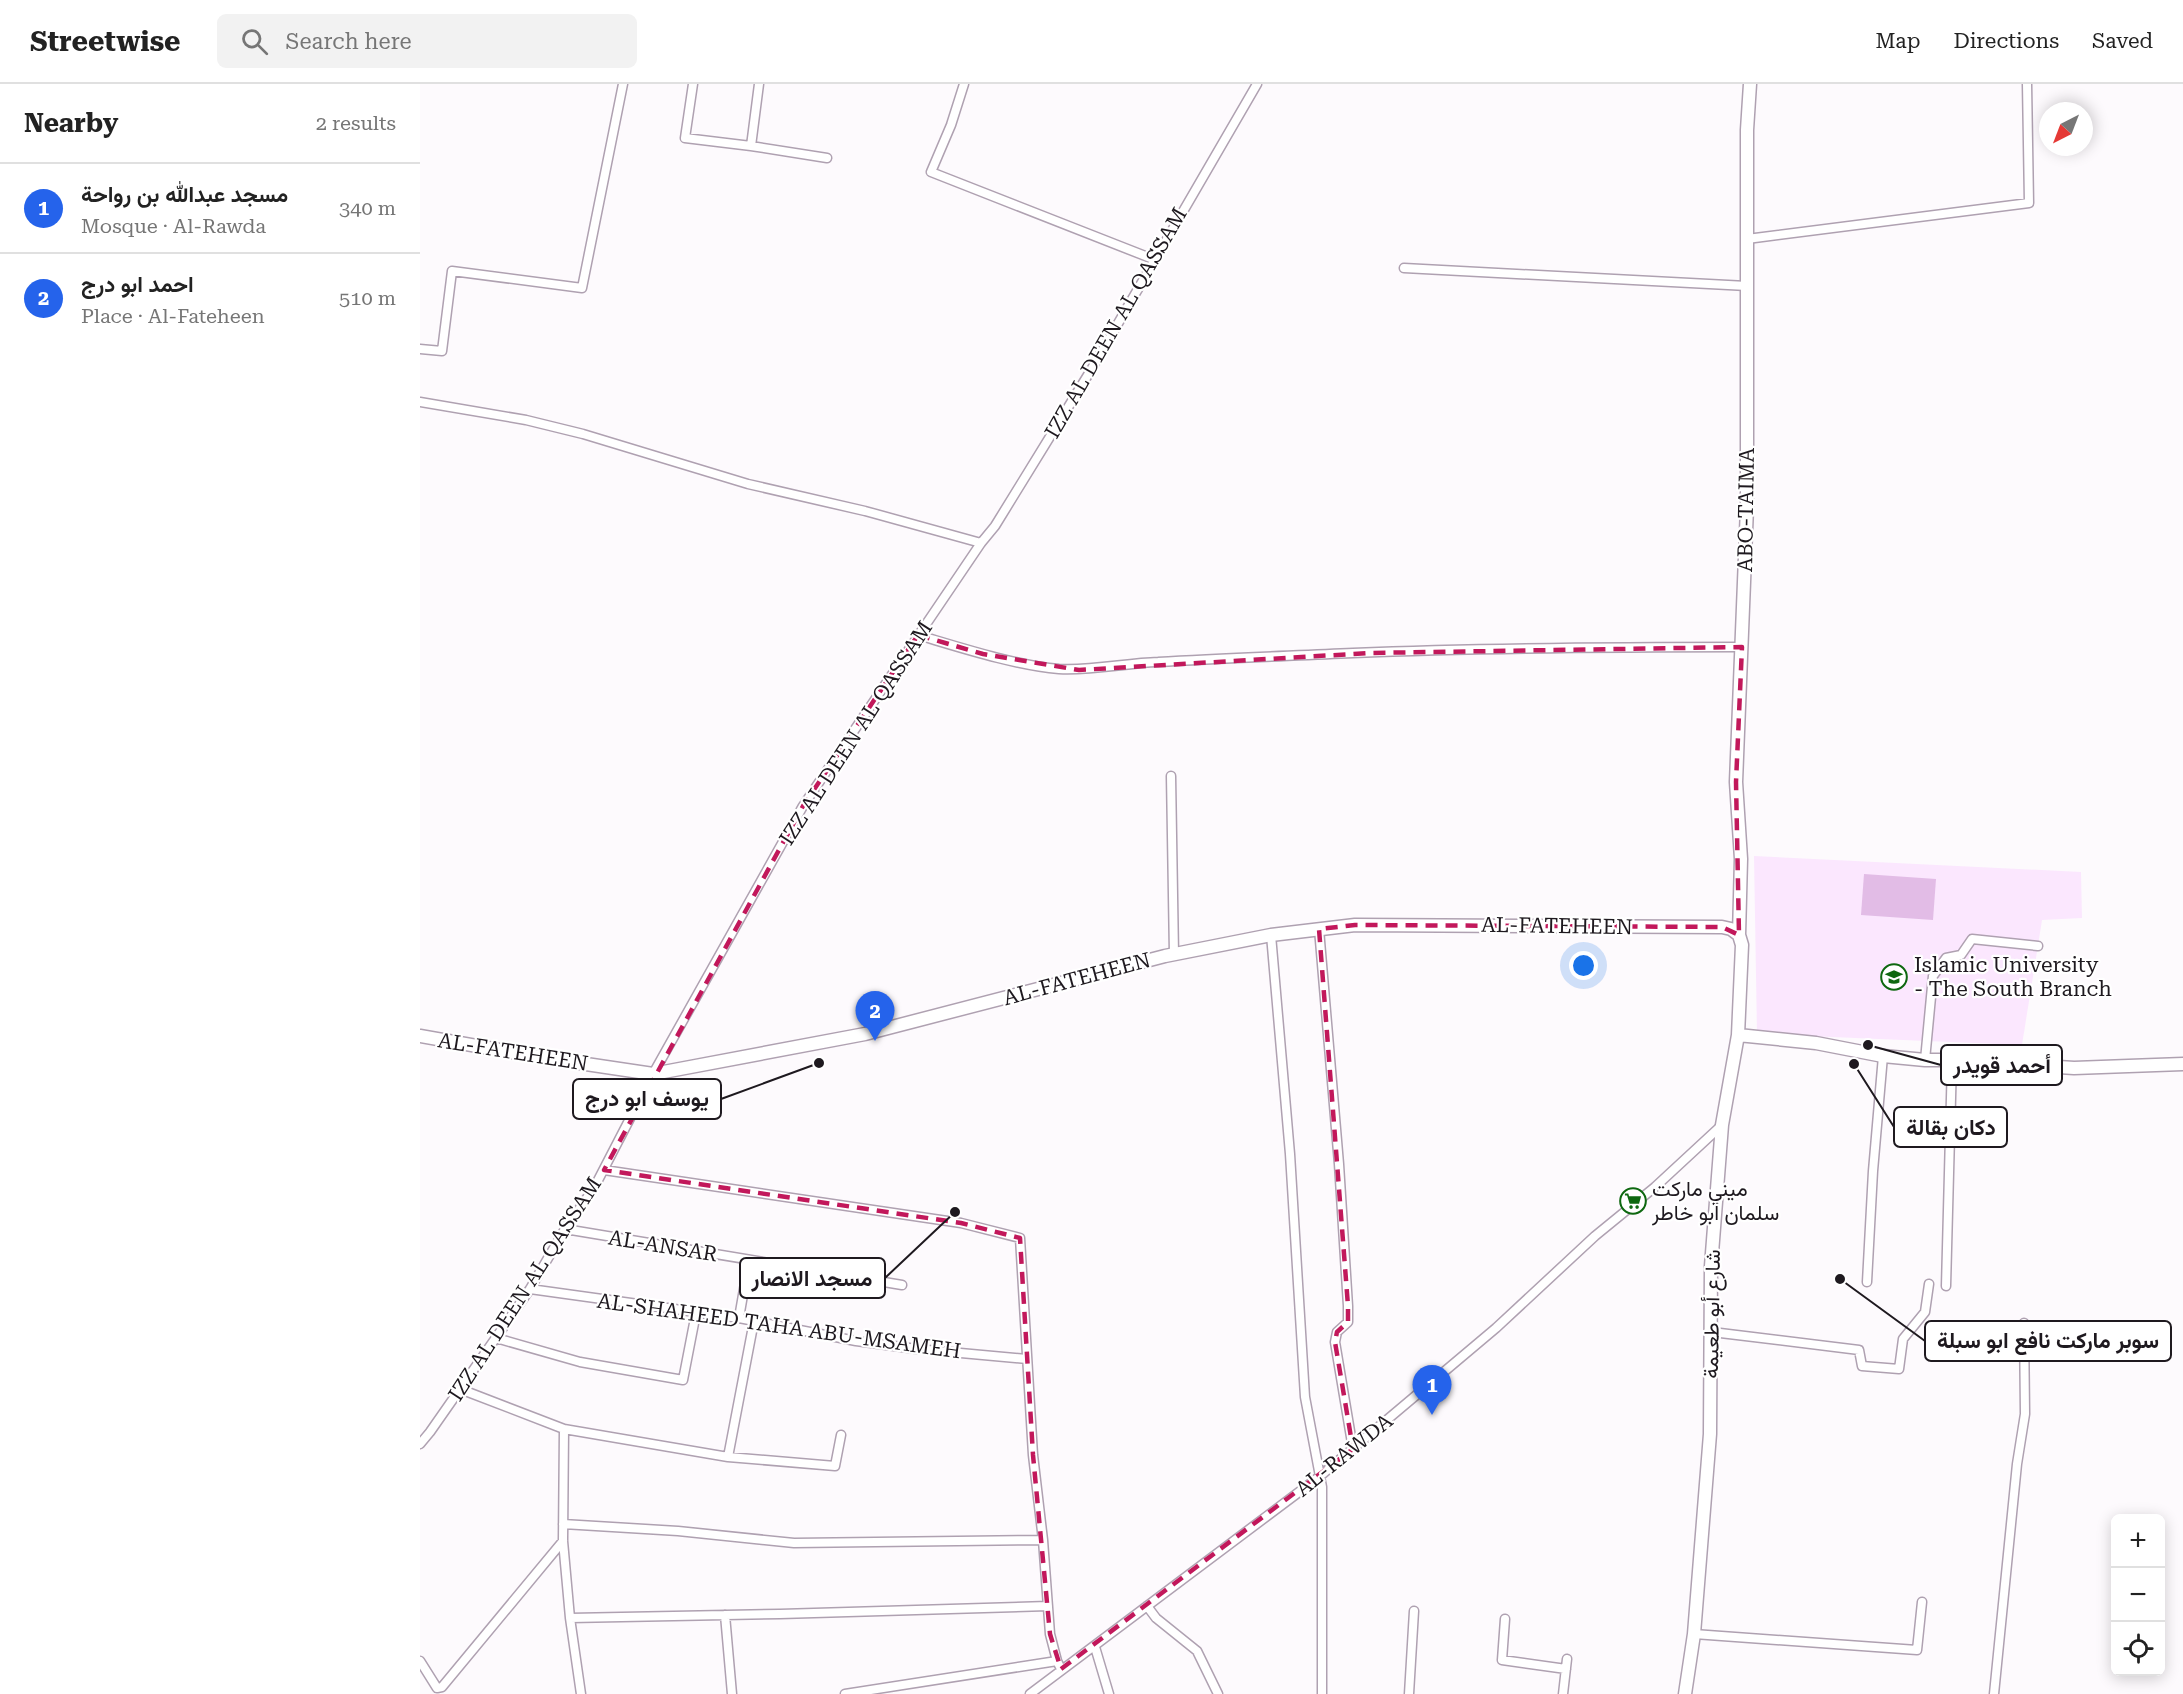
<!DOCTYPE html>
<meta charset="utf-8">
<style>
body{margin:0;font-family:"Roboto Serif",Vazirmatn,serif;background:#f2f2f2;color:#222}
.controls{position:absolute;right:18px;bottom:18px;display:grid;overflow:hidden;border-radius:9px;box-shadow:0 3px 15px #0003}
.controls button{width:54px;height:54px;display:grid;place-items:center;padding:0;border:0;border-bottom:2px solid #e0e0e0;background:#fff;color:#222;font:30px sans-serif}
.compass{position:absolute;left:1619px;top:18px;width:54px;height:54px;border-radius:50%;background:#fff;box-shadow:0 3px 15px #0003;rotate:222deg}
.you{position:absolute;left:1164px;top:882px;width:21px;height:21px;margin:-15px;border:4px solid #fff;border-radius:50%;background:#1a73e8;box-shadow:0 0 0 9px #1a73e833}
.badge{display:grid;place-items:center;width:39px;height:39px;border-radius:50%;background:#2563eb;color:#fff;font-size:20px;font-weight:700}
.pin{position:absolute;translate:-50% -50px;filter:drop-shadow(0 2px 3px #0008)}
.pin::after{content:'';position:absolute;top:32px;width:21px;height:18px;background:inherit;clip-path:polygon(0 0,100% 0,50% 100%)}
.list{margin:0;padding:0;list-style:none}
h2{display:flex;justify-content:space-between;align-items:center;height:78px;margin:0;padding:0 24px;font-size:26px}
h2 small{font-size:20px;font-weight:400;color:#767676}
.list li{display:grid;grid-template-columns:39px 1fr auto;gap:18px;align-items:center;box-sizing:border-box;height:90px;padding:0 24px;border-top:2px solid #e0e0e0}
.list b{display:block;font-size:22px;white-space:nowrap}
.list p{margin:0;font-size:20px;white-space:nowrap;color:#767676}
.list em{font-size:20px;font-style:normal;color:#767676}
.icon{flex:none;width:33px;height:33px;fill:none;stroke:currentColor;stroke-width:2;stroke-linecap:round;stroke-linejoin:round}
.map{position:relative;flex:none;width:1763px;height:1610px;overflow:hidden}
header{display:flex;align-items:center;gap:36px;box-sizing:border-box;height:84px;padding:0 30px;background:#fff;border-bottom:2px solid #e0e0e0}
header strong{font-size:28px}
nav{display:flex;gap:33px;margin-inline-start:auto;font-size:21px}
.search{width:420px;height:54px;background:#f2f2f2;display:flex;align-items:center;gap:15px;box-sizing:border-box;padding:0 21px;border-radius:9px;color:#767676;font-size:22px}
main{display:flex}
aside{flex:1;background:#fff}
.map>svg:first-child{display:block}
</style>
<header>
<strong>Streetwise</strong>
<div class="search"><svg class="icon" aria-label="search" viewBox="0 0 24 24"><circle cx="10" cy="10" r="6"/><path d="M15 15l6 6"/></svg>Search here</div>
<nav><a>Map</a><a>Directions</a><a>Saved</a></nav>
</header>
<main>
<aside>
<h2>Nearby<small>2 results</small></h2>
<ul class="list">
<li><span class="badge">1</span><div><b>مسجد عبدالله بن رواحة</b><p>Mosque · Al-Rawda</p></div><em>340 m</em></li>
<li><span class="badge">2</span><div><b>احمد ابو درج</b><p>Place · Al-Fateheen</p></div><em>510 m</em></li>
</ul>
</aside>
<div class="map">
<svg width="1763" height="1610" viewBox="0 0 1763 1610">
<rect width="100%" height="100%" fill="#fdfafd"/>
<!-- built -->
<path fill="#fbe7fe" d="M 1334,772 L 1661,788 L 1662,834 L 1622,836 L 1602,961 L 1337,950 Z"/>
<!-- green -->
<path fill="#e2bce6" d="M 1444,790 L 1516,795 L 1513,836 L 1441,831 Z"/>
<g fill="none" stroke-linecap="round" stroke-linejoin="round">
<!-- street casing -->
<g stroke="#afa1b1" stroke-width="11">
<path id="street" d="M 273,0 L 265,54 L 331,62 L 407,74
M 544,0 L 531,41 L 511,88 L 733,175
M 331,62 L 339,0
M 1327,155 L 1609,119 L 1607,0
M 984,184 L 1327,202
M 0,265 L 22,267 L 32,187 L 162,204 L 203,0
M 0,318 L 106,336 L 163,350 L 328,400 L 445,427 L 561,459
M 498,551 C 542,564 594,581 639,585 C 671,587 706,579 738,578 C 803,574 868,572 933,569 C 1062,564 1192,563 1322,563
M 751,692 L 754,871
M 899,845 L 919,1080 L 928,1222 L 928,1238 L 917,1248 L 915,1258 L 933,1365
M 851,851 L 870,1070 L 885,1313 L 902,1403 L 902,1610
M 1505,976 L 1513,892 L 1526,874 L 1541,871 L 1552,855 L 1618,862
M 184,1086 L 541,1139 L 600,1154 L 613,1371 L 623,1456 L 630,1550 L 637,1577 L 641,1585
M 145,1145 L 482,1201
M 1447,1198 L 1453,1087 L 1463,972
M 1526,1202 L 1532,976
M 110,1205 L 319,1234 L 436,1257 L 497,1265 L 607,1275
M 319,1234 L 329,1176
M 1292,1248 L 1439,1266 L 1442,1282 L 1479,1285 L 1483,1255 L 1505,1228 L 1509,1200
M 76,1254 L 160,1278 L 263,1296 L 276,1229
M 40,1305 L 144,1345 L 143,1457 L 150,1534 L 161,1610
M 144,1345 L 308,1373 L 415,1382 L 421,1351
M 0,1360 L 10,1348 L 110,1205 L 145,1145 L 174,1104 L 233,990 L 383,722 L 561,459 L 575,442 L 671,286 L 837,0
M 308,1373 L 334,1237
M 143,1440 L 258,1447 L 374,1459 L 623,1456
M 727,1522 L 736,1534 L 777,1567 L 798,1610
M 305,1531 L 312,1610
M 150,1534 L 360,1530 L 628,1522
M 1085,1535 L 1082,1576 L 1146,1585
M 1274,1550 L 1497,1566 L 1502,1518
M 675,1563 L 689,1610
M 0,1577 L 17,1604 L 22,1603 L 143,1457
M 425,1610 L 637,1577
M 610,1610 L 899,1393 L 1076,1244 L 1175,1152 L 1235,1103 L 1302,1041
M 989,1610 L 994,1527
M 1143,1610 L 1147,1575
M 1574,1610 L 1597,1380 L 1605,1330 L 1604,1239"/>
</g>
<!-- secondary casing -->
<g stroke="#afa1b1" stroke-width="15">
<path id="secondary" d="M 1318,951 L 1396,959 L 1463,972 L 1505,976 L 1532,976 L 1654,984 L 1763,980
M 0,952 L 119,973 L 233,990 L 445,950 L 745,872 L 851,851 L 935,841 L 1302,843 L 1311,845 L 1319,851
M 1265,1610 L 1274,1550 L 1290,1350 L 1291,1182 L 1302,1041 L 1318,951 L 1322,861 L 1319,851 L 1321,775 L 1316,698 L 1327,423 L 1327,46 L 1330,0"/>
</g>
<!-- street -->
<use href="#street" stroke="#fff" stroke-width="8"/>
<!-- secondary -->
<use href="#secondary" stroke="#fff" stroke-width="12"/>
</g>
<!-- marked area -->
<path fill="none" stroke="#c2185b" stroke-width="4.5" stroke-dasharray="12 8" stroke-linejoin="round" d="M 498,551 L 563,570 L 659,586 L 950,569 L 1322,563 L 1316,698 L 1319,851 L 1302,843 L 935,841 L 899,845 L 928,1222 L 928,1238 L 917,1248 L 915,1258 L 933,1365 L 641,1585 L 630,1550 L 613,1371 L 600,1154 L 541,1139 L 184,1086 L 383,722 Z"/>
<!-- icons -->
<defs>
<g id="university-ring" transform="scale(1.35)"><circle r="9.5" fill="#fff" stroke="#0e6810" stroke-width="1.5"/><path d="M0-5L7-2L0 1L-7-2ZM-4 1L0 2.5L4 1V4Q0 6-4 4Z" fill="#0e6810"/></g>
<g id="supermarket-ring" transform="scale(1.35)"><circle r="9.5" fill="#fff" stroke="#0e6810" stroke-width="1.5"/><path d="M-6-5.5h2.5l.6 2H6L4.5 2H-2.5L-4.4-4H-6ZM-1.5 3.2a1.3 1.3 0 1 0 .1 0ZM3 3.2a1.3 1.3 0 1 0 .1 0Z" fill="#0e6810"/></g>
</defs>
<g fill-rule="evenodd">
<use href="#university-ring" x="1474" y="893"/>
<use href="#supermarket-ring" x="1213" y="1117"/>
</g>
<g text-anchor="middle" stroke-width="4.5" stroke-linejoin="round" paint-order="stroke">
<!-- street labels -->
<g font-size="21" fill="#1e191f" stroke="#fff">
<text transform="translate(696 239) rotate(-60)" y="7">IZZ AL DEEN AL QASSAM</text>
<text transform="translate(1326 426) rotate(-89)" y="7">ABO-TAIMA</text>
<text transform="translate(436 649) rotate(-57)" y="7">IZZ AL DEEN AL QASSAM</text>
<text transform="translate(1137 842) rotate(1)" y="7">AL-FATEHEEN</text>
<text transform="translate(657 895) rotate(-15)" y="7">AL-FATEHEEN</text>
<text transform="translate(93 968) rotate(9)" y="7">AL-FATEHEEN</text>
<text transform="translate(243 1162) rotate(9)" y="7">AL-ANSAR</text>
<text transform="translate(105 1205) rotate(-57)" y="7">IZZ AL DEEN AL QASSAM</text>
<text transform="translate(1292 1230) rotate(-89)" y="7">شارع أبو طعيمة</text>
<text transform="translate(359 1242) rotate(8)" y="7">AL-SHAHEED TAHA ABU-MSAMEH</text>
<text transform="translate(924 1371) rotate(-39)" y="7">AL-RAWDA</text>
</g>
<!-- poi labels -->
<g font-size="21" fill="#1e191f" stroke="#fff" text-anchor="start">
<text x="1494" y="888">Islamic University<tspan x="1494" dy="24">- The South Branch</tspan></text>
<text x="1232" y="1112">ميني ماركت<tspan x="1232" dy="24">سلمان ابو خاطر</tspan></text>
</g>
</g>
<!-- callouts -->
<path fill="none" stroke="#1e191f" stroke-width="2" d="M1448 961L1521 981M399 979L301 1015M1434 980L1474 1043M535 1128L465 1194M1420 1195L1505 1257"/>
<g fill="#1e191f" stroke="#fff" stroke-width="2">
<circle cx="1448" cy="961" r="6"/>
<circle cx="399" cy="979" r="6"/>
<circle cx="1434" cy="980" r="6"/>
<circle cx="535" cy="1128" r="6"/>
<circle cx="1420" cy="1195" r="6"/>
</g>
<g fill="#fff" stroke="#1e191f" stroke-width="2">
<rect x="1521" y="961" width="121" height="40" rx="6"/>
<rect x="153" y="995" width="148" height="40" rx="6"/>
<rect x="1474" y="1023" width="113" height="40" rx="6"/>
<rect x="320" y="1174" width="145" height="40" rx="6"/>
<rect x="1505" y="1237" width="246" height="40" rx="6"/>
</g>
<g font-size="22" text-anchor="middle" font-weight="bold" fill="#1e191f">
<text x="1582" y="989">أحمد قويدر</text>
<text x="227" y="1022">يوسف ابو درج</text>
<text x="1531" y="1051">دكان بقالة</text>
<text x="392" y="1202">مسجد الانصار</text>
<text x="1628" y="1264">سوبر ماركت نافع ابو سبلة</text>
</g>
</svg>
<div class="controls">
<button>+</button>
<button>−</button>
<button><svg class="icon" aria-label="locate" viewBox="0 0 24 24"><circle cx="12" cy="12" r="6"/><path d="M12 2v4M12 18v4M2 12h4M18 12h4"/></svg></button>
</div>
<svg class="compass" viewBox="-18 -18 36 36"><path d="M0-13l5 13h-10z" fill="#e53935"/><path d="M0 13l5-13h-10z" fill="#767676"/></svg>
<div class="you"></div>
<div class="pin badge" style="left:1012px;top:1331px">1</div>
<div class="pin badge" style="left:455px;top:957px">2</div>
</div>
</main>
